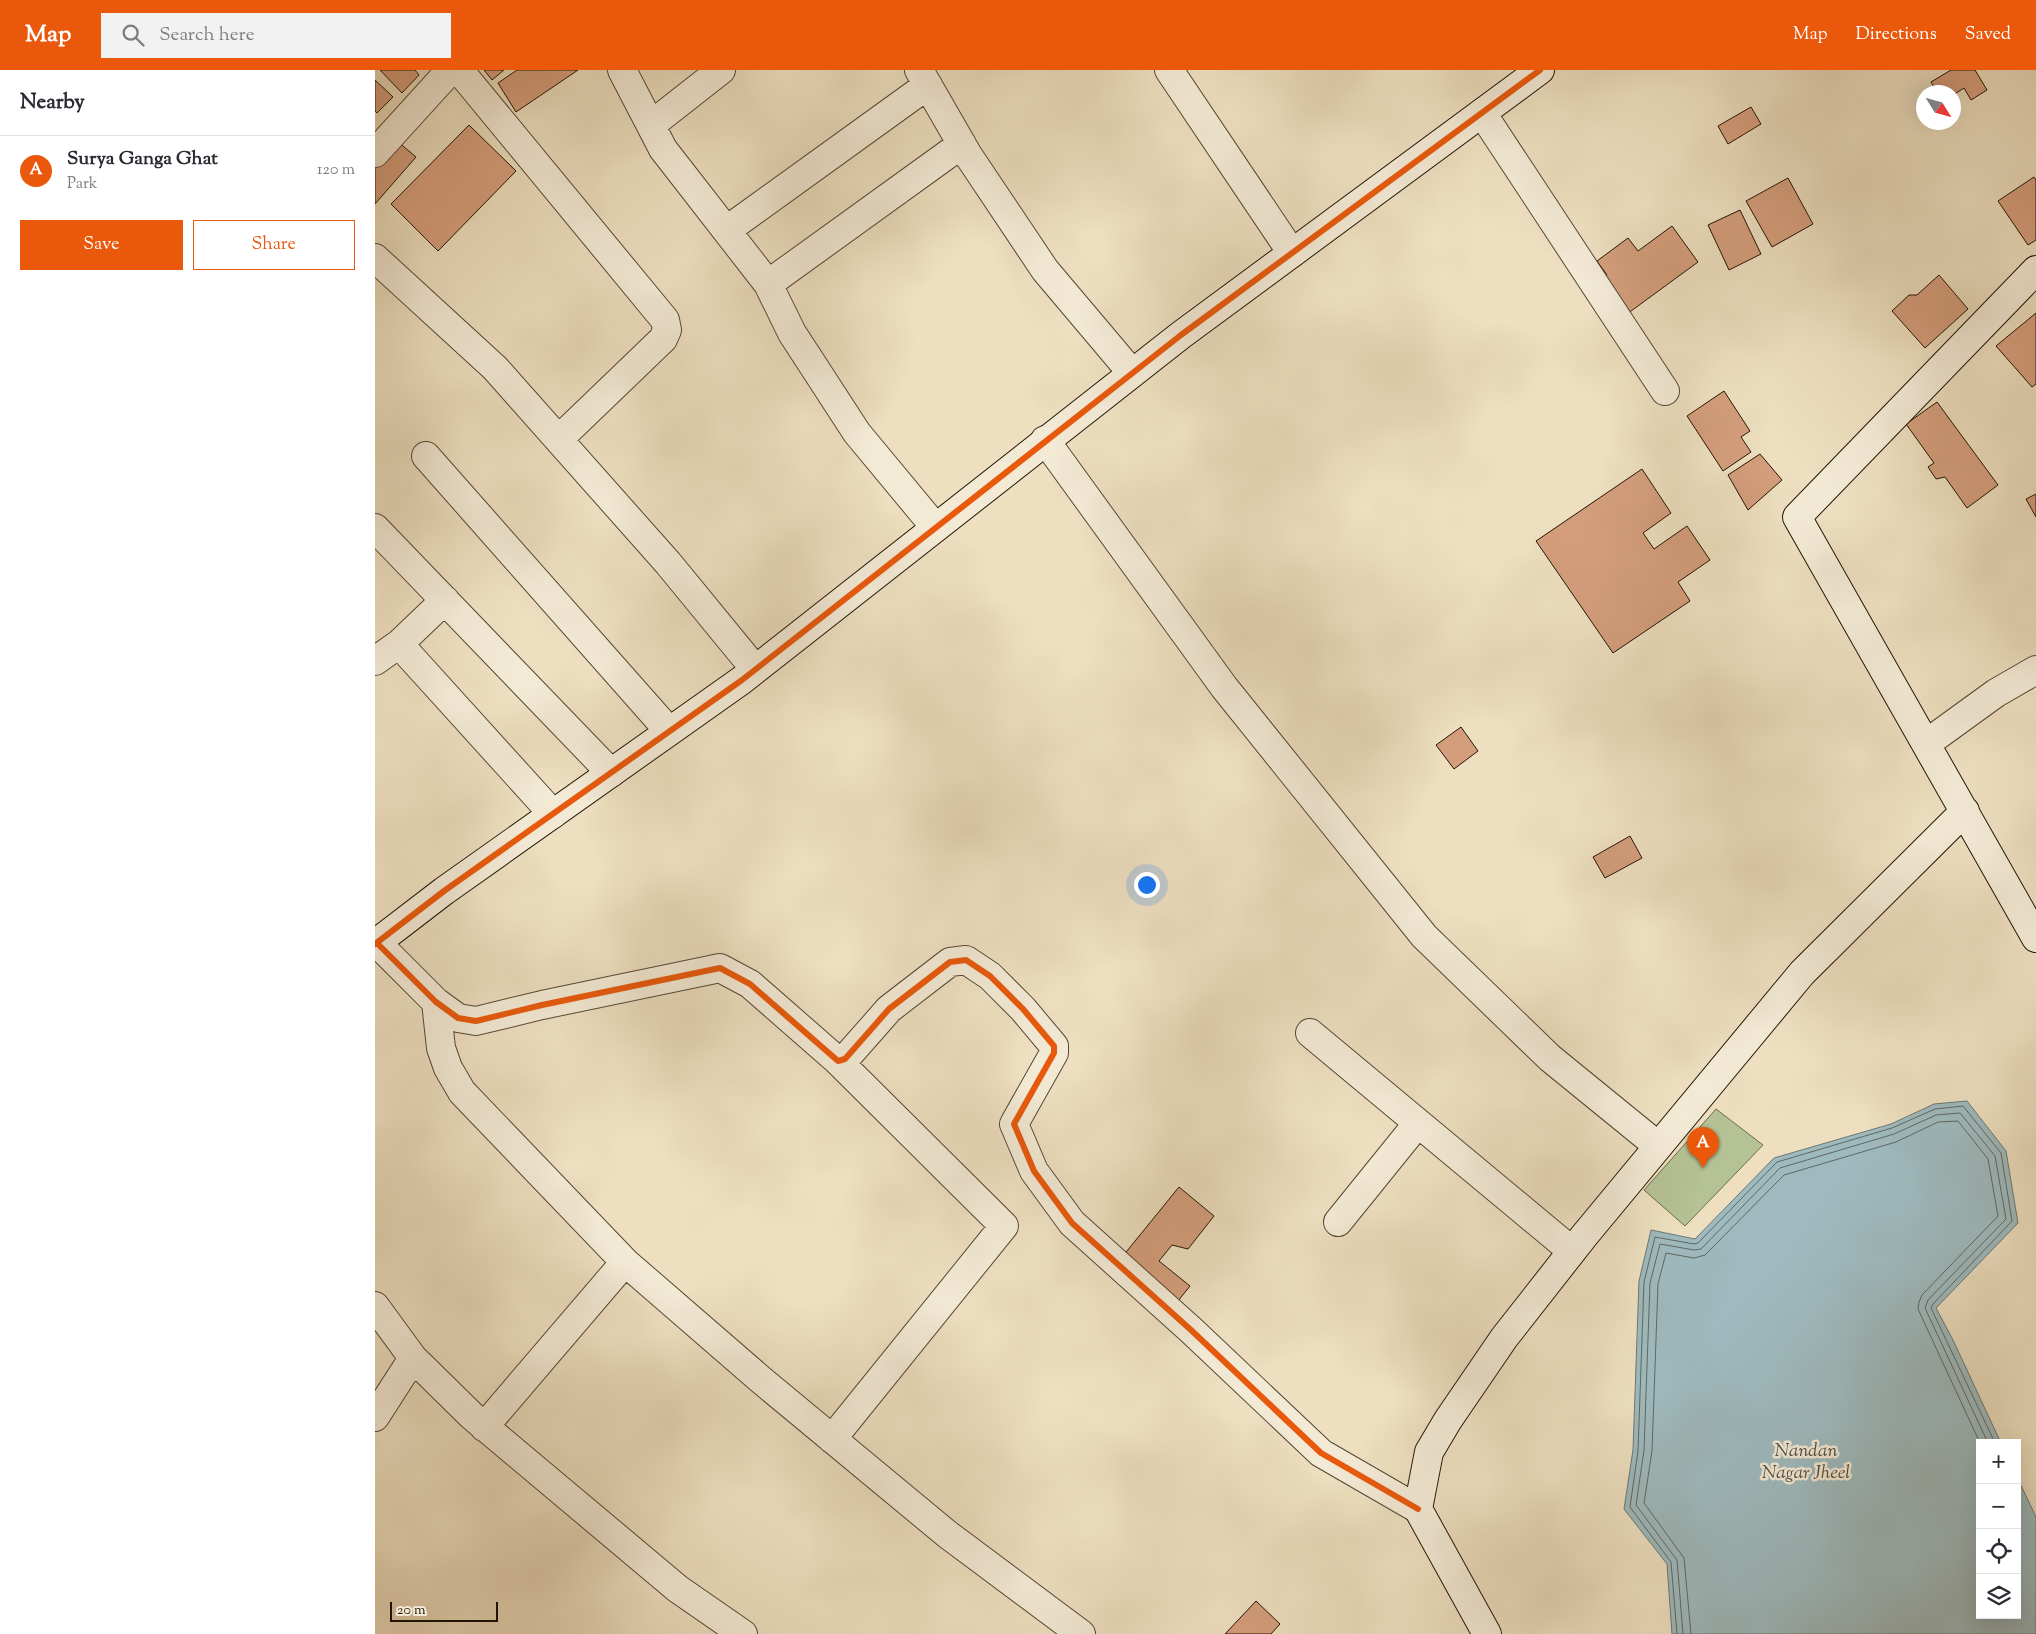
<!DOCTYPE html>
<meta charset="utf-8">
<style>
body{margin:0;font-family:"Sorts Mill Goudy",serif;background:#f2f2f3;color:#2b2b33}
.controls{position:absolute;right:15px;bottom:15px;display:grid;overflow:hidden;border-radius:0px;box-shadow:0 5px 20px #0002}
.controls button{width:45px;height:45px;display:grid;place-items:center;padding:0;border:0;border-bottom:1px solid #e1e1e2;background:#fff;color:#2b2b33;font:25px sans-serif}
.compass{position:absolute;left:1541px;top:15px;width:45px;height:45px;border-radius:50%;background:#fff;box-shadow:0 5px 20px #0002;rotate:127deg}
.scale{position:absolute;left:15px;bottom:12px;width:108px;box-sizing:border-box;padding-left:5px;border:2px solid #221504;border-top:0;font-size:14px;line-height:18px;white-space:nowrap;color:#221504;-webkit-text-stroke:4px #f3ead6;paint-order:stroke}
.you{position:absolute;left:771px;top:814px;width:18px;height:18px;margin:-12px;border:4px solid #fff;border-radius:50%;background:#1a73e8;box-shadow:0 0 0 8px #1a73e833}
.badge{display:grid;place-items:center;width:32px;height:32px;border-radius:50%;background:#ea580c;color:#fff;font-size:16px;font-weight:700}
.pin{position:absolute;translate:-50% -41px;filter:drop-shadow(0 1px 2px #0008)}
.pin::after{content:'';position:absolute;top:26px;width:18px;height:15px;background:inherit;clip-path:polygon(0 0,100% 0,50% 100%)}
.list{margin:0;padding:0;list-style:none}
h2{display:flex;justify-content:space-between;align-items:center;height:65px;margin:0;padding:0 20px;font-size:21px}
h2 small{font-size:16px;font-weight:400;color:#7c7c81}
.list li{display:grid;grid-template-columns:32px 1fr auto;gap:15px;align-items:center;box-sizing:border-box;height:70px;padding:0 20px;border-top:1px solid #e1e1e2}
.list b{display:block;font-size:19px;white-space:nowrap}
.list p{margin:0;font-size:16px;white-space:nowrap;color:#7c7c81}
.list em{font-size:16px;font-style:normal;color:#7c7c81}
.actions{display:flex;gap:10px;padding:15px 20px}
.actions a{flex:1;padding:11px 0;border:1px solid #ea580c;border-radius:0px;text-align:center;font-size:18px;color:#ea580c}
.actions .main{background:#ea580c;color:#fff}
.icon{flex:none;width:28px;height:28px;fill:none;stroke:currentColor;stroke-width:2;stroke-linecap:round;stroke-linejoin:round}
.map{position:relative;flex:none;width:1661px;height:1564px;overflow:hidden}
header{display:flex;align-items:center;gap:30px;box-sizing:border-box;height:70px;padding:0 25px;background:#ea580c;color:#fff}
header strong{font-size:24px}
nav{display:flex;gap:28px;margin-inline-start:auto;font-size:18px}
.search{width:350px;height:45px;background:#f2f2f3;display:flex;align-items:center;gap:12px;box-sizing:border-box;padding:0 18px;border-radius:0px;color:#7c7c81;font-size:19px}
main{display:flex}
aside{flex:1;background:#fff}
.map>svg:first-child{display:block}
</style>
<header>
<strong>Map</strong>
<div class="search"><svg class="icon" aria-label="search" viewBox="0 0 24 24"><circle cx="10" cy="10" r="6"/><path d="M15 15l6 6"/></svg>Search here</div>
<nav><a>Map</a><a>Directions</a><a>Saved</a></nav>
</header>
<main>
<aside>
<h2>Nearby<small></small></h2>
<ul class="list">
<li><span class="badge">A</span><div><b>Surya Ganga Ghat</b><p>Park</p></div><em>120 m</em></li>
</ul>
<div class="actions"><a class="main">Save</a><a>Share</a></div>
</aside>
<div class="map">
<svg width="1661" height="1564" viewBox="0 0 1661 1564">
<rect width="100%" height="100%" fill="#eddfc0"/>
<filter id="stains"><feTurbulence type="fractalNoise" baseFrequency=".004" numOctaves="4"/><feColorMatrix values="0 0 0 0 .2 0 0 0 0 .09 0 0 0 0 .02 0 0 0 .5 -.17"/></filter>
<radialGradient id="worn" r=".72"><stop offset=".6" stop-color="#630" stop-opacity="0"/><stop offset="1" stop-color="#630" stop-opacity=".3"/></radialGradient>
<!-- green -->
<path fill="#b5c295" stroke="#6c6c4c" d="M 1341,1039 L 1388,1075 L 1310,1156 L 1269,1120 Z"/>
<!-- water -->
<path fill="#9ebabe" stroke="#6c7874" d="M 1592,1031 L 1631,1081 L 1643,1153 L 1561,1238 L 1578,1270 L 1626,1373 L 1605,1373 L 1605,1545 L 1642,1545 L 1642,1407 L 1661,1447 L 1661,1564 L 1297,1564 L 1292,1494 L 1249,1439 L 1258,1380 L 1264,1211 L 1276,1160 L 1320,1169 L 1399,1088 L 1516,1054 L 1559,1034 Z"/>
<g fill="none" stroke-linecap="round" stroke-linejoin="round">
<!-- shore -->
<path stroke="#606861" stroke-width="1" d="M 1302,1564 L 1296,1492 L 1255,1437 L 1263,1381 L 1269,1212 L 1280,1167 L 1319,1174 L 1323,1173 L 1402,1092 L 1517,1058 L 1560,1039 L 1588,1036 L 1626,1083 L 1637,1151 L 1558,1234 L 1556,1238 L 1620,1373
M 1308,1564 L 1302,1490 L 1261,1435 L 1269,1380 L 1275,1213 L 1285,1174 L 1319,1180 L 1326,1179 L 1405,1098 L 1519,1064 L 1561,1045 L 1585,1043 L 1620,1086 L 1631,1149 L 1553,1230 L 1550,1238 L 1613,1373
M 1316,1564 L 1309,1488 L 1269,1433 L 1277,1381 L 1283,1214 L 1291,1183 L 1319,1188 L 1330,1185 L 1409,1105 L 1521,1072 L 1563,1052 L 1583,1051 L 1613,1089 L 1623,1146 L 1547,1225 L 1544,1232 L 1543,1239 L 1605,1373"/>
</g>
<!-- building -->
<path fill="#d49e7c" stroke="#221504" d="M 5,0 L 40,0 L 44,5 L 27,23 Z
M 109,0 L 129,0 L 117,10 Z
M 142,0 L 203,0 L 141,42 L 123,13 Z
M 1576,0 L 1600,0 L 1612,20 L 1596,30 L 1589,18 L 1578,25 L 1578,22 L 1562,22 L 1556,12 Z
M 0,10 L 18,27 L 2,43 L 0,41 Z
M 1376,37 L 1386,54 L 1353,74 L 1343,56 Z
M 94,55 L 141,101 L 63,181 L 16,134 Z
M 22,71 L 41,87 L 0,134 L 0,96 Z
M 1659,107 L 1661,110 L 1661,170 L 1653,175 L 1623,131 Z
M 1413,108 L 1438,154 L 1397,177 L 1371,131 Z
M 1365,140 L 1386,184 L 1354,200 L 1333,155 Z
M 1297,156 L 1323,192 L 1252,244 L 1227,209 L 1232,205 L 1222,191 L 1253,168 L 1263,181 Z
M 1564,205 L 1593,239 L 1550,278 L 1517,241 L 1534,225 L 1542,225 Z
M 1661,243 L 1661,314 L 1657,317 L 1621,276 Z
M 1349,321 L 1375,361 L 1366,367 L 1376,382 L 1348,401 L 1312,346 Z
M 1562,332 L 1623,415 L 1592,438 L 1570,407 L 1561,409 L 1553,397 L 1559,393 L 1531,354 Z
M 1385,384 L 1407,410 L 1373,440 L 1353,405 Z
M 1267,399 L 1296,443 L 1268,463 L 1279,479 L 1312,456 L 1335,490 L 1303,512 L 1315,531 L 1238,583 L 1161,471 Z
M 1661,424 L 1661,447 L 1651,429 Z
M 1086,657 L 1103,681 L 1079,699 L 1061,675 Z
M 1255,766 L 1267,788 L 1230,808 L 1218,787 Z
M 804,1117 L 839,1146 L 813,1179 L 797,1175 L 784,1191 L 815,1216 L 799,1236 L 743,1192 Z
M 881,1531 L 905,1554 L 896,1564 L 850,1564 Z"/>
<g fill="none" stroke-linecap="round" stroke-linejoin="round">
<!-- street casing -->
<g stroke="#554833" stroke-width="30">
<path id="street" d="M 84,0 L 290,250 L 292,260 L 288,269 L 184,369
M 247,0 L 288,79 L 393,214 L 417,263 L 482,363 L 560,457
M 544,0 L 593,85 L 670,200 L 757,303
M 794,0 L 917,183
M 1107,43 L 1290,321
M 276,55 L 346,0
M 0,83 L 70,6 L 73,0
M 352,160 L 553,15
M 0,188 L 120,298 L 293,493 L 380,599
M 393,214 L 587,74
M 670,370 L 849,617 L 1049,866 L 1175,988 L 1283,1076
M 51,386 L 294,661
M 0,458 L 236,703
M 24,574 L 178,744
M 0,591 L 24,574 L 70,530
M 1552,673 L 1621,623 L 1661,600
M 2,873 L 61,932 L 83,948 L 101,951 L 167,935 L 345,898 L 375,914 L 463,991 L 470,989 L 514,939 L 575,892 L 591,890 L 615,906 L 648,939 L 679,976 L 679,983 L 639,1054 L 659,1101 L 697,1153 L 816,1260 L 946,1383 L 1043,1439
M 61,932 L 66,978 L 73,998 L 87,1022 L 250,1192 L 385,1309 L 572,1464 L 706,1564
M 935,963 L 1197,1181
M 963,1152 L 1043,1053
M 0,1236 L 38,1288 L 97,1346 L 303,1519 L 368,1564
M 0,1347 L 38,1288
M 109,1357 L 250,1192
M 457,1369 L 629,1156 L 463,991"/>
</g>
<!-- secondary casing -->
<g stroke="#221504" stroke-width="30">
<path id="secondary" d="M 1661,200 L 1422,447 L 1661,868
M 0,874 L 69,821 L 367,610 L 806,265 L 1165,0
M 1112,1564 L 1043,1439 L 1054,1382 L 1073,1350 L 1129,1268 L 1209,1166 L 1427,903 L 1590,741"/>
</g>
<!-- street -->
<use href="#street" stroke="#f3ead6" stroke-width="28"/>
<!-- secondary -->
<use href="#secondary" stroke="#f3ead6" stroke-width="28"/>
<!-- cycleway casing -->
<g stroke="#f3ead6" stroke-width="9">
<path id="cycleway" d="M 2,873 L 61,932 L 83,948 L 101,951 L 167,935 L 345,898 L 375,914 L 463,991 L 470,989 L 514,939 L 575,892 L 591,890 L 615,906 L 648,939 L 679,976 L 679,983 L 639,1054 L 659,1101 L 697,1153 L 816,1260 L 946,1383 L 1043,1439
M 0,874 L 69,821 L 367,610 L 806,265 L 1165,0"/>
</g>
<!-- cycleway -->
<use href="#cycleway" stroke="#e8590c" stroke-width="6"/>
</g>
<g text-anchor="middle" stroke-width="5" stroke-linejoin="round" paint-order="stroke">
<!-- water labels -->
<g font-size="19" font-style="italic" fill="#4d4f45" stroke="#f3ead6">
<text x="1431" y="1386">Nandan<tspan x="1431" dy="22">Nagar Jheel</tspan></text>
</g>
</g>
<rect width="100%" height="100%" filter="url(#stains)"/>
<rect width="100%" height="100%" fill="url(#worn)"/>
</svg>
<div class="controls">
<button>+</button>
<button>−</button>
<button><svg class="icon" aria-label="locate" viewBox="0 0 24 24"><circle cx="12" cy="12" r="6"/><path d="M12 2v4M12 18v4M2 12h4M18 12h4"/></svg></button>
<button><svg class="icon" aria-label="layers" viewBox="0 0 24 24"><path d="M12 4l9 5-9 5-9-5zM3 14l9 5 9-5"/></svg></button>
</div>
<svg class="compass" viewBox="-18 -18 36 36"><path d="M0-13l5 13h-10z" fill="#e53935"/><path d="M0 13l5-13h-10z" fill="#7c7c81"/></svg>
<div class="scale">20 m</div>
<div class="you"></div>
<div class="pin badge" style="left:1328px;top:1098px">A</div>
</div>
</main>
